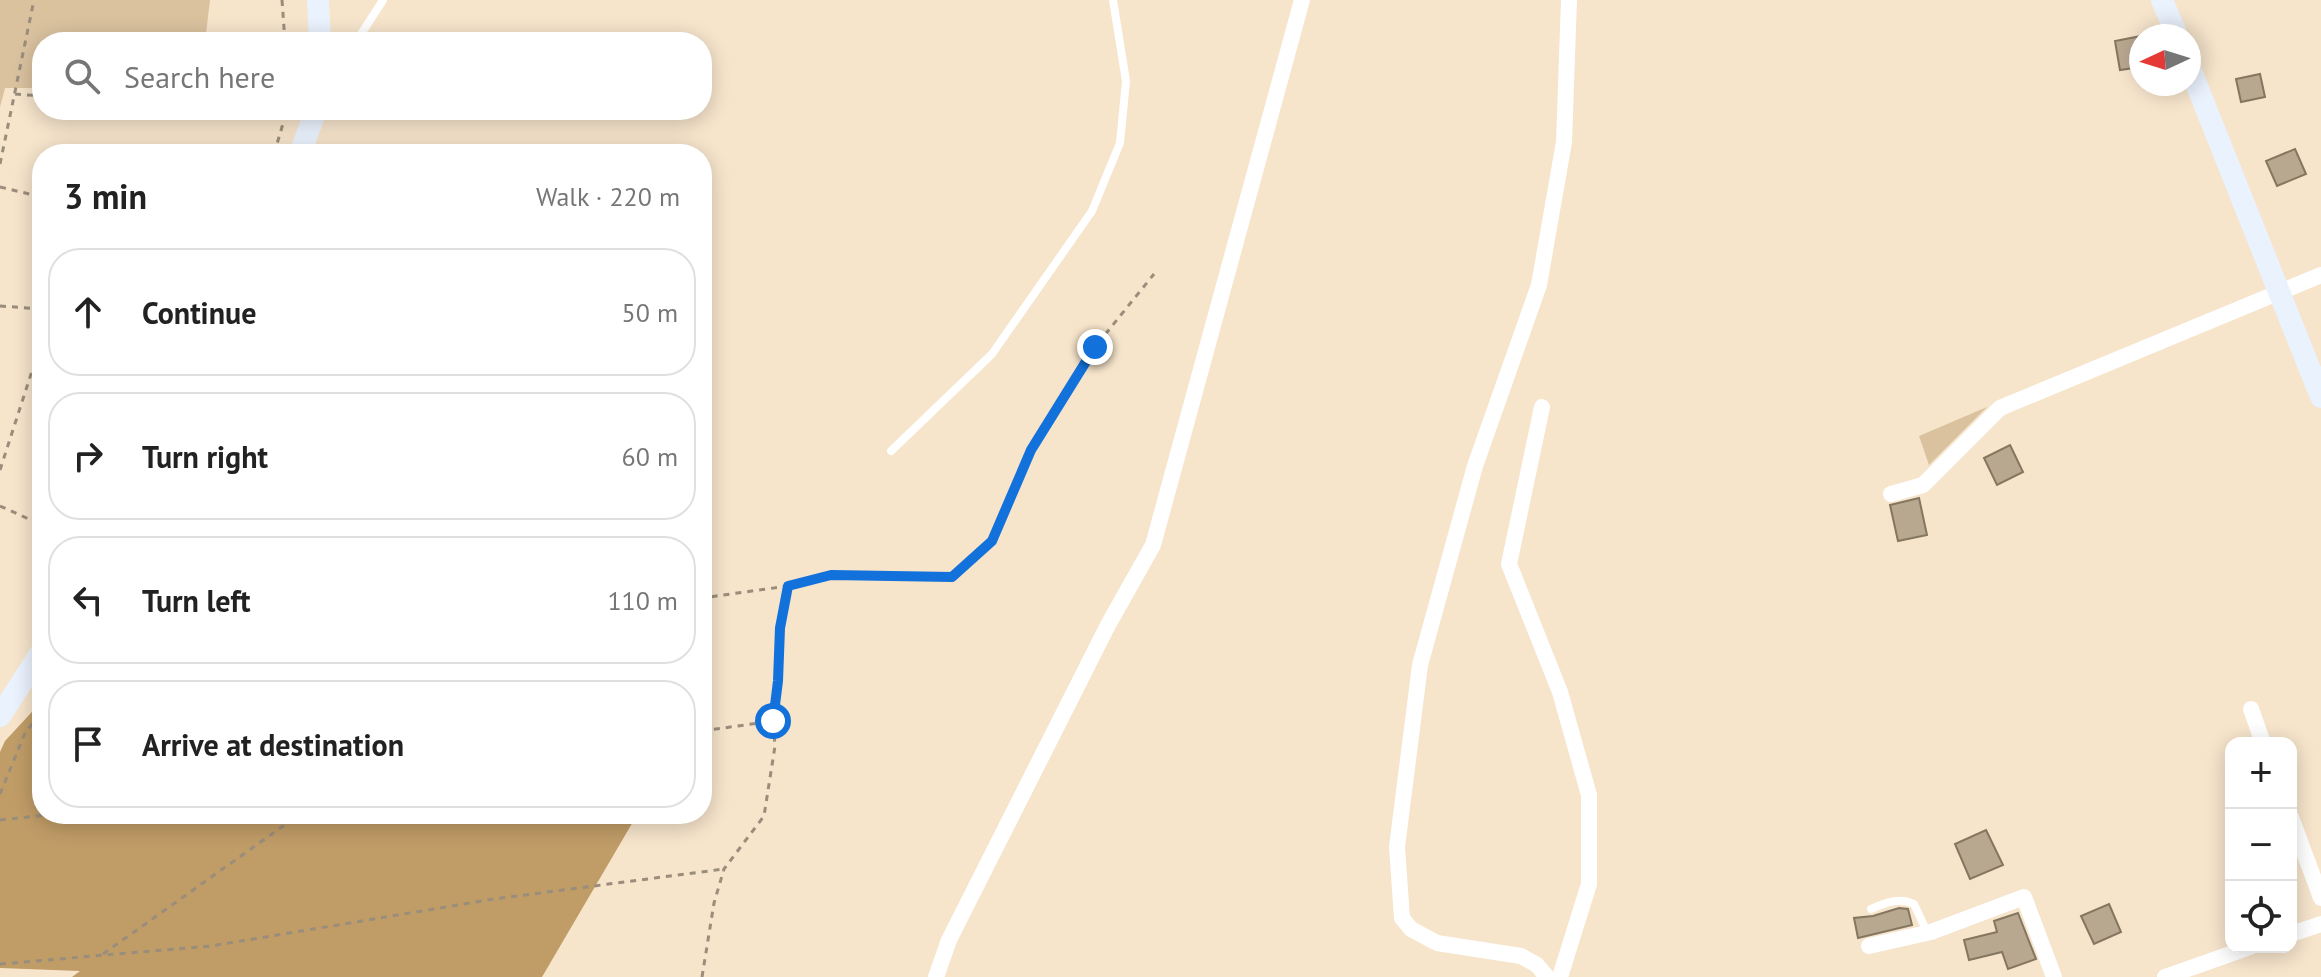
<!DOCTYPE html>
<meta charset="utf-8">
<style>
body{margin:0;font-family:"PT Sans",sans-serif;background:#f2f2f2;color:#222}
.controls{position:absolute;right:24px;bottom:24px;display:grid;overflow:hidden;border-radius:16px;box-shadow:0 4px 20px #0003}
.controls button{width:72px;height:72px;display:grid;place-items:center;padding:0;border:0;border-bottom:2px solid #e0e0e0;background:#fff;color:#222;font:40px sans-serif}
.compass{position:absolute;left:2129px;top:24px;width:72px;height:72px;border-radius:50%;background:#fff;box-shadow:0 4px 20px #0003;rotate:266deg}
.stop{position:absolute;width:24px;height:24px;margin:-18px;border:6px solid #1271da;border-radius:50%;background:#fff}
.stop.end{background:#1271da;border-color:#fff;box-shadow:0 2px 8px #0008}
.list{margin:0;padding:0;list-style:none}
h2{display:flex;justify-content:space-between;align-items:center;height:104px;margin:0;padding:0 32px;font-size:34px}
h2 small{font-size:26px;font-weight:400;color:#767676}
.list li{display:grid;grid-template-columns:52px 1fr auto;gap:24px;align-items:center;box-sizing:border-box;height:128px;margin:0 16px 16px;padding:0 16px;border:2px solid #e0e0e0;border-radius:32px}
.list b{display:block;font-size:30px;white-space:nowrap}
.list em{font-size:26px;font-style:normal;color:#767676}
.icon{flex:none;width:44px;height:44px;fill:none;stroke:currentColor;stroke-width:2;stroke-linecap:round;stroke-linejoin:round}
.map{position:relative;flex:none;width:2321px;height:977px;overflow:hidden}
.search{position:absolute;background:#fff;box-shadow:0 4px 20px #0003;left:32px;top:32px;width:680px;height:88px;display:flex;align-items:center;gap:20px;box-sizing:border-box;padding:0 28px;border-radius:32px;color:#767676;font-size:30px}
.panel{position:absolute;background:#fff;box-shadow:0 4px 20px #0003;left:32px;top:144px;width:680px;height:680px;border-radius:32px}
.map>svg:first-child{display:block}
</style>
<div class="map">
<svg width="2321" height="977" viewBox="0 0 2321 977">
<rect width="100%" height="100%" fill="#f6e4cb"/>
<!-- green -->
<path fill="#dac29f" d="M 0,0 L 210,0 L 205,42 L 42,42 L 42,88 L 5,88 L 0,107 Z
M 1987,407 L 1929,465 L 1919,436 Z"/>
<!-- forest -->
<path fill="#c09c67" d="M 42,701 L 42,814 L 637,815 L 542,977 L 72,977 L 80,971 L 0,968 L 0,752 L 5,741 Z"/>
<!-- building -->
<path fill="#b9a890" stroke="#85765f" stroke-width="2" d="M 2141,36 L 2141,67 L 2120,70 L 2115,41 Z
M 2260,74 L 2265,97 L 2241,102 L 2236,79 Z
M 2295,149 L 2306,174 L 2277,186 L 2266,161 Z
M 2010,445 L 2023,472 L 1997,485 L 1984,458 Z
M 1919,498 L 1927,535 L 1898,541 L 1890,505 Z
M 1986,830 L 2003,865 L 1970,879 L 1955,844 Z
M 2109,904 L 2121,932 L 2094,944 L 2081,916 Z
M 1899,908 L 1908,909 L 1912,925 L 1858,938 L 1854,918 L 1873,916 Z
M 2018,913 L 2036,959 L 2008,969 L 2002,952 L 1969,960 L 1964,940 L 1997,932 L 1994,921 Z"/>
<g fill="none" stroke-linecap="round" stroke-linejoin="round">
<!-- path -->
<path stroke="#9a8d7b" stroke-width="3" stroke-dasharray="6 6" stroke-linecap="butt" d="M 282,0 L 285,42
M 15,94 L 42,96
M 204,110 L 285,117
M 274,154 L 287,110
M 0,164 L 34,0
M 0,187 L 42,197
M 0,306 L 42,309
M 0,470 L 42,340
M 0,506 L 42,525
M 788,586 L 831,575 L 952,577 L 992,541 L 1031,450 L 1095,347 L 1154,274
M 702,731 L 773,721
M 0,794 L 25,733 L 42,712
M 0,820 L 56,814
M 103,954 L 300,814
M 0,964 L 211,946 L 494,899 L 724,869
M 702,977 L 714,903 L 724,869 L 764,816 L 775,746 L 773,721 L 778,681 L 780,628 L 788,586 L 702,598"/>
<!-- lane -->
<path stroke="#fff" stroke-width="8" d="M 356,42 L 383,0
M 891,451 L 992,354 L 1092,211 L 1120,143 L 1126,81 L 1113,0
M 1871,909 C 1885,903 1898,897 1914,904 L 1927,932"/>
<!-- street -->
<path stroke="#fff" stroke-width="16" d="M 1542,407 L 1509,564 L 1560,692 L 1589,795 L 1589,884 L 1560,977
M 1891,494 L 1923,485 L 2000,408 L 2321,275
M 2251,709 L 2263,743
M 2291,817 L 2321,898
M 2291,934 L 2321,924
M 1869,946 L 1931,932 L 2024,897 L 2054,977
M 936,977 L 949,940 L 1108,625 L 1153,545 L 1302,0
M 1547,977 L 1537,965 L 1521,956 L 1437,943 L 1411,929 L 1402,918 L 1397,847 L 1420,665 L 1475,466 L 1539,285 L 1564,142 L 1569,0
M 2165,977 L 2250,947"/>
<!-- secondary -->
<path stroke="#eaf2fd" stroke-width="22" d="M 318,0 L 320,42
M 2162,0 L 2177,36
M 2189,66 L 2321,397
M 300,154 L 316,110
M 0,716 L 42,651"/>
</g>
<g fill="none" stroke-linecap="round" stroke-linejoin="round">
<!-- route -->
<path stroke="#1271da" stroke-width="10" d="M 773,721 L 778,681 L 780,628 L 788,586 L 831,575 L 952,577 L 992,541 L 1031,450 L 1095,347"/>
</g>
</svg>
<div class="controls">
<button>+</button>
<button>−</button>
<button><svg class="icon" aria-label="locate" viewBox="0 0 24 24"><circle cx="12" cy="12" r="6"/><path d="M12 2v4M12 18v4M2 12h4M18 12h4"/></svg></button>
</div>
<svg class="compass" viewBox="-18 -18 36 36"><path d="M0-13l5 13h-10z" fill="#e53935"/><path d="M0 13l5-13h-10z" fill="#767676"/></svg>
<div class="stop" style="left:773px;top:721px"></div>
<div class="stop end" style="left:1095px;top:347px"></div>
<div class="search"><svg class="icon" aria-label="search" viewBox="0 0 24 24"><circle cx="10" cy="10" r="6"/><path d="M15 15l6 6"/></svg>Search here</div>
<section class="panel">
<h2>3 min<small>Walk · 220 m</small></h2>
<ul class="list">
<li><svg class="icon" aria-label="ahead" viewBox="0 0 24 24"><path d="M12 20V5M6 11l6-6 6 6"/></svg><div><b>Continue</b></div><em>50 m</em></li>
<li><svg class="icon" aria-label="right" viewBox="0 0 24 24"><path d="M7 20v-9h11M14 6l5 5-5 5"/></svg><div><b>Turn right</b></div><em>60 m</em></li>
<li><svg class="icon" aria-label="left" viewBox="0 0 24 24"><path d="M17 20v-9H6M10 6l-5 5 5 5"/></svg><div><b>Turn left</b></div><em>110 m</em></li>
<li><svg class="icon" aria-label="arrive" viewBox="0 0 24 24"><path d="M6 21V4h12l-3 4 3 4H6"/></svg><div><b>Arrive at destination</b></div></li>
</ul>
</section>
</div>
